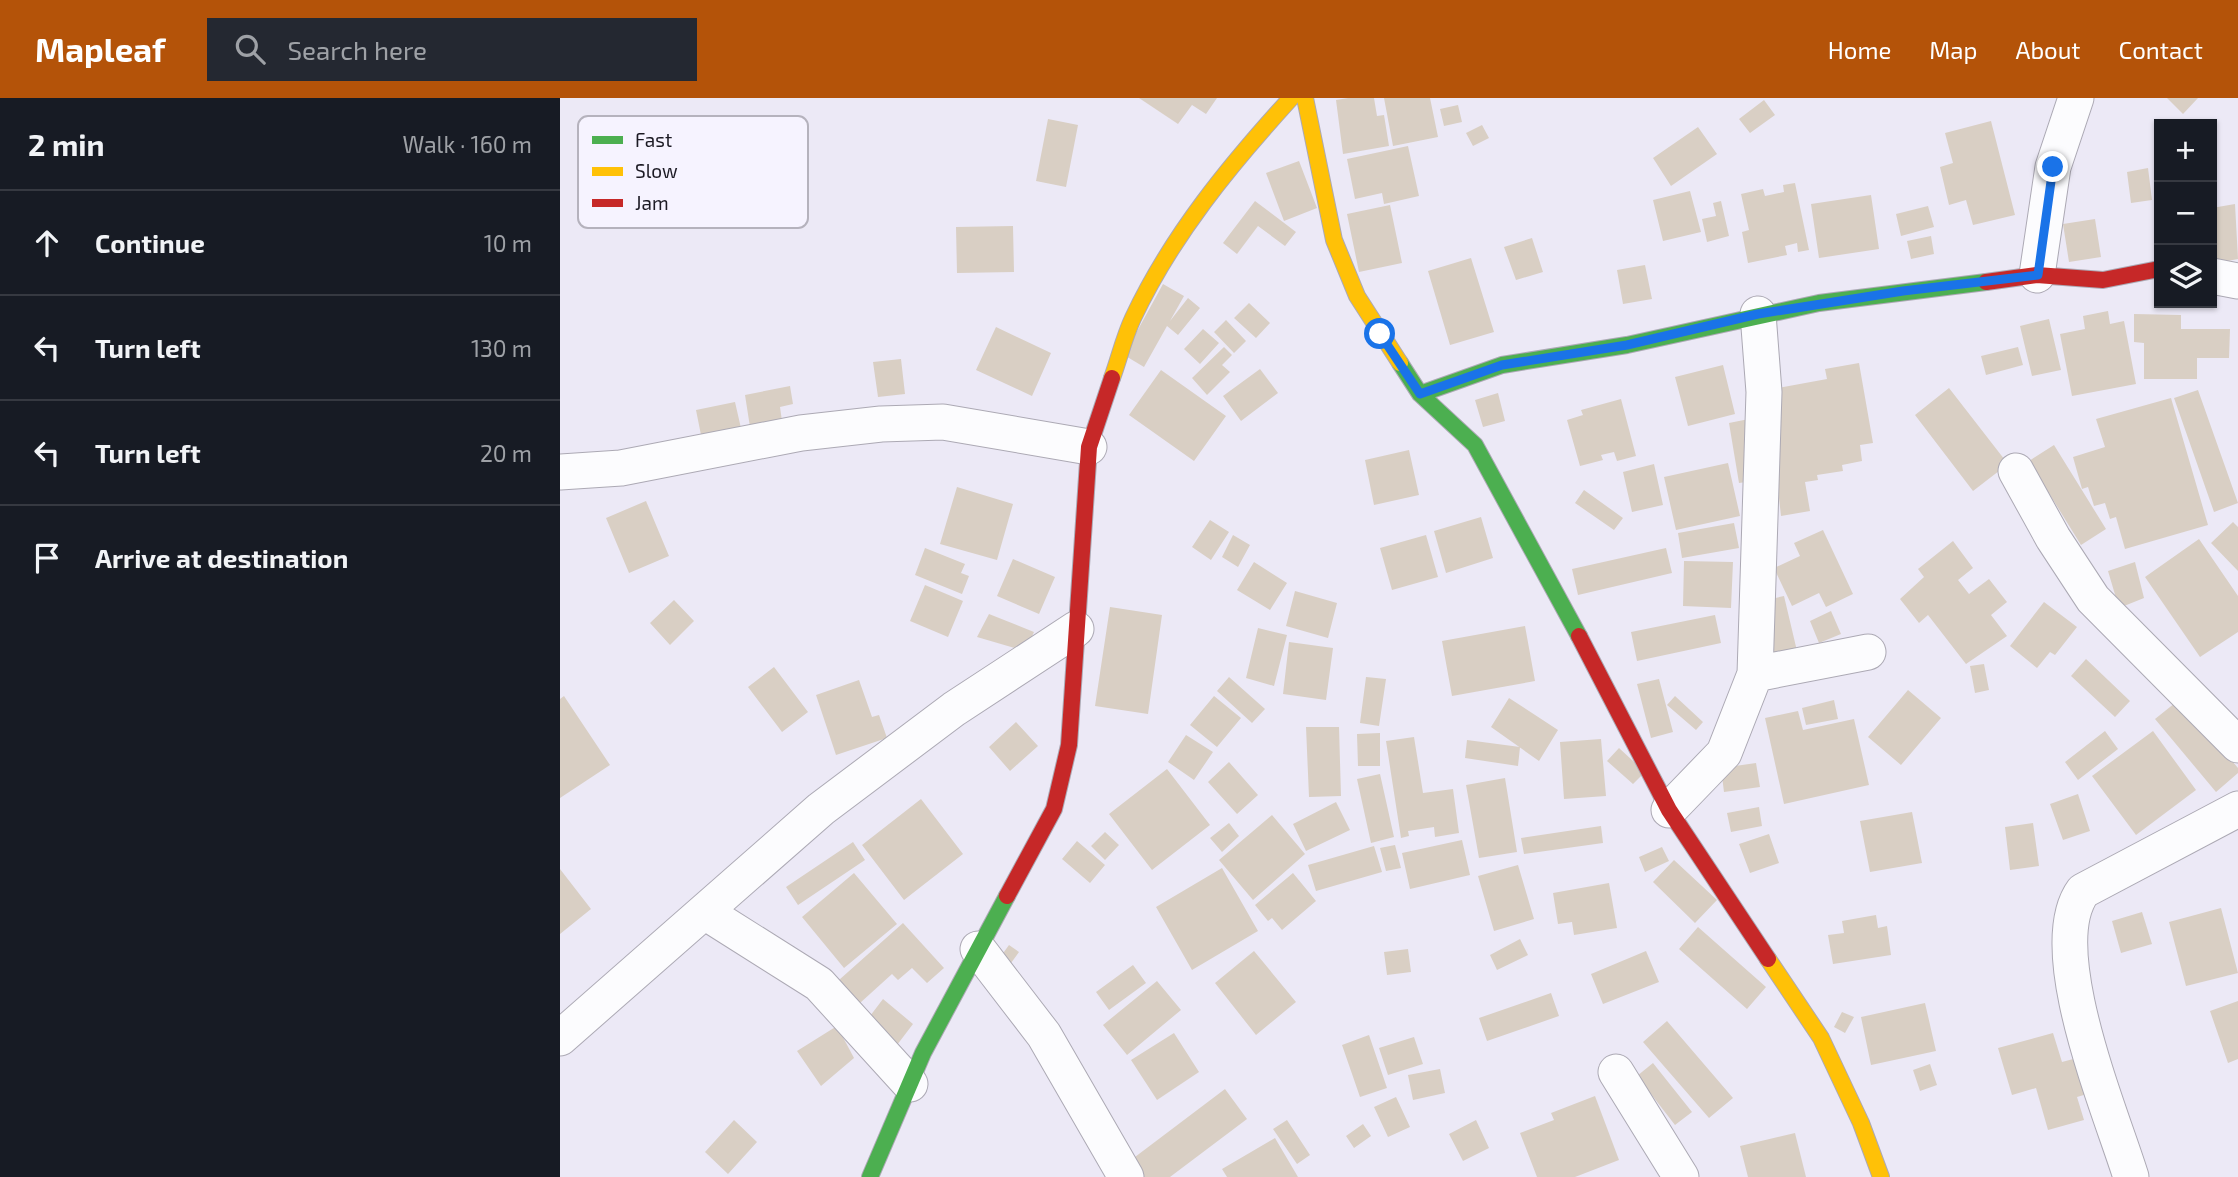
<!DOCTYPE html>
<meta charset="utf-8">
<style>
body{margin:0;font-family:"Exo 2",sans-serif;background:#242831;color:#f1f3f6}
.controls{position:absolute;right:21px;top:21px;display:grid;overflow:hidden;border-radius:0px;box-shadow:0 2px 5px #0004}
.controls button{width:63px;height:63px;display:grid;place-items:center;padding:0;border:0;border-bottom:2px solid #363941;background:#171b24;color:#f1f3f6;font:35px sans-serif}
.stop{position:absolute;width:21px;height:21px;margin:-16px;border:5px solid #1a73e8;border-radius:50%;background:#fff}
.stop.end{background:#1a73e8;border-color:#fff;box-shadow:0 2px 7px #0008}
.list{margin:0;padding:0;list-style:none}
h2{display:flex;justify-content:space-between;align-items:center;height:91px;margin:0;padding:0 28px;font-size:30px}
h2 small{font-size:23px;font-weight:400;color:#9ea1a6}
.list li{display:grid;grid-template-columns:46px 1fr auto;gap:21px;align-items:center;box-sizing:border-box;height:105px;padding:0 28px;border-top:2px solid #363941}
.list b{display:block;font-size:26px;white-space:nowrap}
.list em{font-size:23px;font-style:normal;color:#9ea1a6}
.icon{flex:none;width:38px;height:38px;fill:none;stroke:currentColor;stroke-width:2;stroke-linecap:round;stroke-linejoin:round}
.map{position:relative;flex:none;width:1678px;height:1079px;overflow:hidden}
header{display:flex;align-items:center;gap:42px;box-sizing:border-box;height:98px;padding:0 35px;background:#b45309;color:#fff}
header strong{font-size:33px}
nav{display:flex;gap:38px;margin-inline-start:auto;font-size:24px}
.search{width:490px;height:63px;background:#242831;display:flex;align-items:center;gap:18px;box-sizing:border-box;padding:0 24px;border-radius:0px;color:#9ea1a6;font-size:26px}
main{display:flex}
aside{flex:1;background:#171b24}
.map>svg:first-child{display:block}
</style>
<header>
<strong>Mapleaf</strong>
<div class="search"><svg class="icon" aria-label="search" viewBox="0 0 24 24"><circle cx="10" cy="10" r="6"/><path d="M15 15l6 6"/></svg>Search here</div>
<nav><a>Home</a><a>Map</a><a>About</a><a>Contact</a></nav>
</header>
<main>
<aside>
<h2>2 min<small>Walk · 160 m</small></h2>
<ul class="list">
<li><svg class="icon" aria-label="ahead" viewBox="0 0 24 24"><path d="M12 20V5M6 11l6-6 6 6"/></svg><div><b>Continue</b></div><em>10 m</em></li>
<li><svg class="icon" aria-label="left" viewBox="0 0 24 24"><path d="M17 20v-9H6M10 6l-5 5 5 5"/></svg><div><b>Turn left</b></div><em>130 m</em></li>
<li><svg class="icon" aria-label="left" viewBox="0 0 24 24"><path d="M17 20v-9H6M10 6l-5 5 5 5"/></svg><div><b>Turn left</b></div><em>20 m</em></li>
<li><svg class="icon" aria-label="arrive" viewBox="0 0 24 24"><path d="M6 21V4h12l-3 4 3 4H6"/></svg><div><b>Arrive at destination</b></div></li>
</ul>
</aside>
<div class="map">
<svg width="1678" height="1079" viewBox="0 0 1678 1079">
<rect width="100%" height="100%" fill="#ece9f6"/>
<!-- building -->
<path fill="#d9cfc4" d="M 579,0 L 657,0 L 646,16 L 632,7 L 618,26 Z
M 788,0 L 814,0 L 817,18 L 824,17 L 829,48 L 783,56 L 776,2 Z
M 824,0 L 870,0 L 878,39 L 833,48 Z
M 1607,0 L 1638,0 L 1623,16 Z
M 1204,2 L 1215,17 L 1190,35 L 1179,21 Z
M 898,7 L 902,24 L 884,28 L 880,11 Z
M 488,21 L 518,27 L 506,89 L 476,83 Z
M 1431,23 L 1455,117 L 1413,127 L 1406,102 L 1389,107 L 1380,69 L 1393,65 L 1385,35 Z
M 922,27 L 929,40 L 913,48 L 906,35 Z
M 1138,29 L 1157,56 L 1111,88 L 1093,60 Z
M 848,48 L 859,98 L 824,106 L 822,95 L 795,101 L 787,61 Z
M 739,63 L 757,110 L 724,123 L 706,75 Z
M 1588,70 L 1592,102 L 1571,105 L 1567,74 Z
M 1235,85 L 1249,152 L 1238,154 L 1237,145 L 1225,148 L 1227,157 L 1188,165 L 1182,134 L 1189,132 L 1181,96 L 1203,91 L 1205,98 L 1224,94 L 1223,87 Z
M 1130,93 L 1141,134 L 1103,143 L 1093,102 Z
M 1311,97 L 1319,151 L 1259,160 L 1251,106 Z
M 695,103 L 736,134 L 725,148 L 698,128 L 677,156 L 663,145 Z
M 1161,103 L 1169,138 L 1147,144 L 1142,121 L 1156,118 L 1153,105 Z
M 1675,106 L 1678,161 L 1652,166 L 1652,110 Z
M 830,107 L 842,165 L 799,174 L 787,116 Z
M 1368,108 L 1374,129 L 1341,138 L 1336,116 Z
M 1535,121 L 1541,159 L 1509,164 L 1503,126 Z
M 453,128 L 454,174 L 397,175 L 396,129 Z
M 1371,138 L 1374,156 L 1351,161 L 1347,143 Z
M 972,140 L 983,174 L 956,182 L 944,149 Z
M 911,160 L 934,234 L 890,247 L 868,173 Z
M 1085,167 L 1092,201 L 1063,206 L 1057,172 Z
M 603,186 L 624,198 L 610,223 L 628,200 L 640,210 L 618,237 L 607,228 L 584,269 L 564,257 Z
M 689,205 L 710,225 L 696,240 L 674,220 Z
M 1548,213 L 1550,226 L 1564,223 L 1576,286 L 1512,298 L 1500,236 L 1525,231 L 1523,218 Z
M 1574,216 L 1621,217 L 1621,231 L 1670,231 L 1669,260 L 1637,260 L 1637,281 L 1584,281 L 1584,245 L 1574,244 Z
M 1489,221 L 1501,272 L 1472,278 L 1460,228 Z
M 666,222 L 686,243 L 674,255 L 654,234 Z
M 436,229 L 491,255 L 472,298 L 416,272 Z
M 643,231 L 659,245 L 640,266 L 624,251 Z
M 664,249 L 672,257 L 662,267 L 670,274 L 647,297 L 632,280 Z
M 1458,249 L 1463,267 L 1426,277 L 1421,258 Z
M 341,261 L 345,296 L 318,299 L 313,264 Z
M 1299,265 L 1313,345 L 1300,347 L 1302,363 L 1282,367 L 1283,373 L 1257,377 L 1258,382 L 1245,384 L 1250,413 L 1221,418 L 1207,292 L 1267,281 L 1265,271 Z
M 1163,267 L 1175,316 L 1128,328 L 1115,279 Z
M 700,271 L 718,295 L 681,323 L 663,298 Z
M 601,272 L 666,318 L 634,363 L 569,317 Z
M 230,288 L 233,306 L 220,309 L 222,323 L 190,329 L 185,297 Z
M 1389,290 L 1448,366 L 1413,393 L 1355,317 Z
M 1638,292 L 1678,405 L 1654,414 L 1614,300 Z
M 938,295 L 945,323 L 923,329 L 915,302 Z
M 1611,300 L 1648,427 L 1565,451 L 1556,419 L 1550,421 L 1545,405 L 1534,408 L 1528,389 L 1522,391 L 1513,359 L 1545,349 L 1536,321 Z
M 1061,301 L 1076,358 L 1057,363 L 1054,354 L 1041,357 L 1043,362 L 1020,368 L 1007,322 L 1023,317 L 1021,312 Z
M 175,304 L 183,339 L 143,347 L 136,312 Z
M 1189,321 L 1200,382 L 1179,385 L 1169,325 Z
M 1494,347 L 1546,431 L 1521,447 L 1469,363 Z
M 849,352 L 859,397 L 814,407 L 805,362 Z
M 1168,365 L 1180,418 L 1116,432 L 1104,379 Z
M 1094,366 L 1103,407 L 1072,414 L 1063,374 Z
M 397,389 L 453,406 L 437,462 L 380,446 Z
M 1024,392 L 1063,420 L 1054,432 L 1015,405 Z
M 86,403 L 109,458 L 69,475 L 46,420 Z
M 921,419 L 933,460 L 886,475 L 874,433 Z
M 650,422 L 669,434 L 651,462 L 632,449 Z
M 1673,424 L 1678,429 L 1678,473 L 1651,445 Z
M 1174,425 L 1179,450 L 1122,460 L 1118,435 Z
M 1263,432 L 1293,496 L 1266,509 L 1259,495 L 1232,508 L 1214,470 L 1240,458 L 1234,445 Z
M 673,437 L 690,447 L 678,469 L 662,459 Z
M 866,437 L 878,479 L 832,492 L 820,450 Z
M 1639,441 L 1678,498 L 1678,534 L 1640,559 L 1585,479 Z
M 1393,443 L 1413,470 L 1398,482 L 1409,496 L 1429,481 L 1447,504 L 1431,517 L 1447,538 L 1406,566 L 1368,517 L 1359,525 L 1340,501 L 1364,479 L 1358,471 Z
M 365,450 L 405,466 L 401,475 L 409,478 L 402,496 L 355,477 Z
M 1106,450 L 1112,475 L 1018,497 L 1012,471 Z
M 453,461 L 495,479 L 479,516 L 437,498 Z
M 1124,463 L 1173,464 L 1171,510 L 1123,508 Z
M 694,464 L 727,485 L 710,512 L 677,492 Z
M 1575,464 L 1584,500 L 1559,510 L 1548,473 Z
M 365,487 L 403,503 L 388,539 L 350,523 Z
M 735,493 L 777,505 L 768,540 L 726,528 Z
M 1224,498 L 1237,553 L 1215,558 L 1202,503 Z
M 114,502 L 134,523 L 110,547 L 90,525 Z
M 1484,504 L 1517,529 L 1495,557 L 1490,554 L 1477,570 L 1450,548 Z
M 550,509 L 602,517 L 588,616 L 535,608 Z
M 1271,513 L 1281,536 L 1259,545 L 1250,523 Z
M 429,516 L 474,534 L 465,553 L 417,539 Z
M 1155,517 L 1161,545 L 1077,563 L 1071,534 Z
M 965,528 L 975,583 L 892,598 L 882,543 Z
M 698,530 L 727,537 L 714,588 L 686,580 Z
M 729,544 L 773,550 L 766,602 L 723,596 Z
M 1526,561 L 1570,603 L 1555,619 L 1511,578 Z
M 1424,566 L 1429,592 L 1415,595 L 1410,568 Z
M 214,569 L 248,614 L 222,634 L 188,589 Z
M 669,579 L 705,611 L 692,625 L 657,593 Z
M 806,579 L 826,581 L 819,628 L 800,625 Z
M 1099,581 L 1113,634 L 1091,640 L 1077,586 Z
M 299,582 L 312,619 L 319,617 L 327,640 L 276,657 L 256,597 Z
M 1348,592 L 1381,620 L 1341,667 L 1308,639 Z
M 4,598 L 50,667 L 0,700 L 0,601 Z
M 654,598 L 681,620 L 657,649 L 630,627 Z
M 1115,598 L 1143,624 L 1136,632 L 1107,607 Z
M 949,600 L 998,632 L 979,663 L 931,629 Z
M 1620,601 L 1678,670 L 1678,675 L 1656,694 L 1595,621 Z
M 1274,602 L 1278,621 L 1246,627 L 1242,610 Z
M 1238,613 L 1243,632 L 1294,621 L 1309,687 L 1224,706 L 1205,620 Z
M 456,624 L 478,648 L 450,673 L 429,649 Z
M 746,629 L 779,629 L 781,698 L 749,699 Z
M 1545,633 L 1558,651 L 1518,682 L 1505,664 Z
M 1593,633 L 1636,692 L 1576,737 L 1532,678 Z
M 820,635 L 820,668 L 798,668 L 797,636 Z
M 626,637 L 653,654 L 634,682 L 608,664 Z
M 854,639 L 863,695 L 893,691 L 899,735 L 875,739 L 874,729 L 848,733 L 849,738 L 841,740 L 826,643 Z
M 1041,641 L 1046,698 L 1004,701 L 1000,644 Z
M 907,642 L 960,649 L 958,668 L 905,660 Z
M 1059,650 L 1085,674 L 1073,686 L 1047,663 Z
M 669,664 L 698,697 L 677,716 L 648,684 Z
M 1196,665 L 1200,689 L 1164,694 L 1161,670 Z
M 607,671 L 650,727 L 592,772 L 549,716 Z
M 820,676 L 834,739 L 811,745 L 797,681 Z
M 945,680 L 957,754 L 919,760 L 906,687 Z
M 1518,696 L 1530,733 L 1503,742 L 1490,706 Z
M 361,701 L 403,756 L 344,802 L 302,747 Z
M 776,704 L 790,732 L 746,753 L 733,726 Z
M 1199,709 L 1202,728 L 1171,734 L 1167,715 Z
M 1352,714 L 1362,765 L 1310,774 L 1300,723 Z
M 712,717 L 745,756 L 693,802 L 659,762 Z
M 669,725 L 679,738 L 662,754 L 650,740 Z
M 1473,725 L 1479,768 L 1450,772 L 1445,729 Z
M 1041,728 L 1043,745 L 964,756 L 961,740 Z
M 545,734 L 559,747 L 545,762 L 531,748 Z
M 1209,736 L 1219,765 L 1190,775 L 1179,746 Z
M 902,742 L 910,777 L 850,791 L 842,755 Z
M 517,743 L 545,767 L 530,785 L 502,761 Z
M 293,744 L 305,762 L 238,807 L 226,789 Z
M 835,747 L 841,770 L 826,773 L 820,750 Z
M 814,748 L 822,774 L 756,793 L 748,767 Z
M 1102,749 L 1109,763 L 1085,774 L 1079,759 Z
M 1114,762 L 1157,802 L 1135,825 L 1093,784 Z
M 958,767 L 974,821 L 934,833 L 918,778 Z
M 662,770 L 698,833 L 632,872 L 596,809 Z
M 0,771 L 31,811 L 0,836 Z
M 294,775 L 337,826 L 284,870 L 242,819 Z
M 733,775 L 756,803 L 722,832 L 712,820 L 708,823 L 695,807 Z
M 1049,785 L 1057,830 L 1014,837 L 1012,824 L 998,826 L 993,795 Z
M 1661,810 L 1678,875 L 1626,888 L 1609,824 Z
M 1582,814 L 1592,846 L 1561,855 L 1552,823 Z
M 1316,817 L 1318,830 L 1327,828 L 1331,857 L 1273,866 L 1268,837 L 1284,835 L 1282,823 Z
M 343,825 L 384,870 L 367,885 L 352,870 L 338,882 L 332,876 L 300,905 L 279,882 Z
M 1138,829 L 1206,889 L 1187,911 L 1119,851 Z
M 960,841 L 968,857 L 937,872 L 930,857 Z
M 449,847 L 459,854 L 451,865 L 441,858 Z
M 848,851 L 851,874 L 827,877 L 824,854 Z
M 694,853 L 736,904 L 696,937 L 655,885 Z
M 1086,853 L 1099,884 L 1043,906 L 1031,876 Z
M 573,867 L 586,885 L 549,912 L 536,894 Z
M 597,883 L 621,912 L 567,957 L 543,927 Z
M 991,895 L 999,918 L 927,943 L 919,920 Z
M 323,901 L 353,926 L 337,947 L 307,922 Z
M 1678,903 L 1678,961 L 1668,965 L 1650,913 Z
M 1365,905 L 1376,953 L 1311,967 L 1301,919 Z
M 1282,914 L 1294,919 L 1285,935 L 1274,929 Z
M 1107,923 L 1173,1000 L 1149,1020 L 1083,944 Z
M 277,928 L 294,960 L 261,988 L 237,953 Z
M 614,935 L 639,974 L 597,1002 L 571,962 Z
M 1493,935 L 1502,964 L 1517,960 L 1527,996 L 1517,999 L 1524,1022 L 1488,1032 L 1476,990 L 1452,997 L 1438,950 Z
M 809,937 L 827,990 L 800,999 L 782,947 Z
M 854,939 L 863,966 L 828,977 L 819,950 Z
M 1093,965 L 1132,1014 L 1115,1027 L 1077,978 Z
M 1370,966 L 1377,987 L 1360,993 L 1353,972 Z
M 880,971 L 885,995 L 853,1002 L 848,977 Z
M 665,991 L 687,1021 L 610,1079 L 584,1079 L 571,1062 Z
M 1035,998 L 1059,1062 L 1015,1079 L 977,1079 L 960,1035 L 994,1022 L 991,1015 Z
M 836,999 L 850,1029 L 828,1039 L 814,1009 Z
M 174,1022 L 197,1044 L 168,1076 L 145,1054 Z
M 727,1022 L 750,1057 L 737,1066 L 713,1031 Z
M 916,1022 L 929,1050 L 903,1063 L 889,1036 Z
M 803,1026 L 811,1038 L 794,1050 L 786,1038 Z
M 1235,1035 L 1246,1079 L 1188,1079 L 1180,1048 Z
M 715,1040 L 738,1079 L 667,1079 L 662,1071 Z"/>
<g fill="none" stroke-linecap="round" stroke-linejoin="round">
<!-- street casing -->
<g stroke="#aca9b4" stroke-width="37">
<path id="street" d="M 1477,177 L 1493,69 L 1516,0
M 1652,178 L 1678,183
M 1456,373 L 1493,440 L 1533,501 L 1678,647
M 0,374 L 61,370 L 241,335 L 321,326 L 383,324 L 529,349
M 1195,576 L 1308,554
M 1109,712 L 1164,655 L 1195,576 L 1204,294 L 1198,216
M 145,814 L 259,886 L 350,986
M 418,851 L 484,937 L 566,1079
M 0,940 L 261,711 L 394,611 L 516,531
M 1056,974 L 1121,1079
M 1571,1079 C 1551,1014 1481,850 1523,793 L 1678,711"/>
</g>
<!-- fast casing -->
<g stroke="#aca9b4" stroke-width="18">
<path id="fast" d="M 840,265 L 860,296 L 915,347 L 1019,538
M 860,296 L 942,267 L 1067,247 L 1259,205 L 1426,184
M 310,1079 L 363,955 L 447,798"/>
</g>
<!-- slow casing -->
<g stroke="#aca9b4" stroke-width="18">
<path id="slow" d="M 745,0 L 774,142 L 797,198 L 840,265
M 552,280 C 559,261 564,239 573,220 C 612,137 670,67 731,0
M 1208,861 L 1261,940 L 1301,1025 L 1321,1079"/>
</g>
<!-- jam casing -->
<g stroke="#aca9b4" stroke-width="18">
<path id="jam" d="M 1426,184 L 1477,177 L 1543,182 L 1599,171
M 1019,538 L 1109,712 L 1208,861
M 447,798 L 494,711 L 509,647 L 529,349 L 552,280"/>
</g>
<!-- street -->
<use href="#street" stroke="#fcfcfe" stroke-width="35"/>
<!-- fast -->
<use href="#fast" stroke="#4caf50" stroke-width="16"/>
<!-- slow -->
<use href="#slow" stroke="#ffc107" stroke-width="16"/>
<!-- jam -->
<use href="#jam" stroke="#c62828" stroke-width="16"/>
</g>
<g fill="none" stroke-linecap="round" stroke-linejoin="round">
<!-- route -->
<path stroke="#1a73e8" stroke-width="9" d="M 820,236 L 860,296 L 942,267 L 1067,247 L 1198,216 L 1343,193 L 1478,177 L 1493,69"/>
</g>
<!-- legend -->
<rect x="18" y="18" width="230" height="112" rx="10" fill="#f6f3ff" stroke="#b5b2bd" stroke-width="2"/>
<rect x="32" y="38" width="31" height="8" fill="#4caf50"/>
<rect x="32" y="69" width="31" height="9" fill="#ffc107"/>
<rect x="32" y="101" width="31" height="8" fill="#c62828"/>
<g font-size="19" fill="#1c1a24">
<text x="75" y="49">Fast</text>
<text x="75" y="80">Slow</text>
<text x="75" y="112">Jam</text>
</g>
</svg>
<div class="controls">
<button>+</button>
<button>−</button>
<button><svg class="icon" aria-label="layers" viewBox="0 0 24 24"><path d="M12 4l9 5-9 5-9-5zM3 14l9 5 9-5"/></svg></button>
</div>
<div class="stop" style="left:820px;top:236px"></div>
<div class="stop end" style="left:1493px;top:69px"></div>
</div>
</main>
